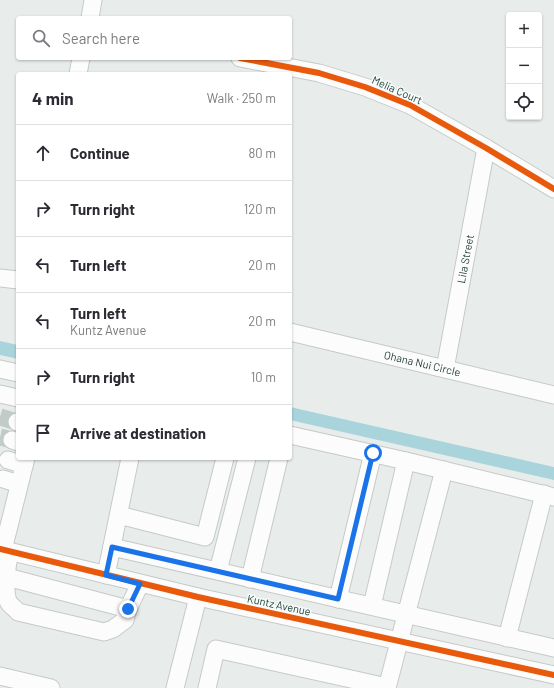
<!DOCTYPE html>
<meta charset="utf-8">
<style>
body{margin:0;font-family:Barlow,sans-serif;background:#f2f2f3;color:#2b2b33}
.controls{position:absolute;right:12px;top:12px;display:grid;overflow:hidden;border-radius:4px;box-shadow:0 1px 3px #0004}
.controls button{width:36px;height:36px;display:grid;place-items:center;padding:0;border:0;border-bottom:1px solid #e1e1e2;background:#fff;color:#2b2b33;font:20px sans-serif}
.stop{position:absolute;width:12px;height:12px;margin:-9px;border:3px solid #1a73e8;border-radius:50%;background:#fff}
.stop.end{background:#1a73e8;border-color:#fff;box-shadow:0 1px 4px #0008}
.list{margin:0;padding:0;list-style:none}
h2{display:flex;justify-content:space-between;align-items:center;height:52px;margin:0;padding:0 16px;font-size:17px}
h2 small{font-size:13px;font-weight:400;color:#7c7c81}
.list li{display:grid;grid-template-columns:26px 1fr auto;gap:12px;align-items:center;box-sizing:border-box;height:56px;padding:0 16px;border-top:1px solid #e1e1e2}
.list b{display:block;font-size:15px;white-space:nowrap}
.list p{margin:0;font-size:13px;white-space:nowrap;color:#7c7c81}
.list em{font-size:13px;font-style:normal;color:#7c7c81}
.icon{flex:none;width:22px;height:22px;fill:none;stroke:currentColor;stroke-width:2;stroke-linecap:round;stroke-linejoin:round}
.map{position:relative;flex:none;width:554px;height:688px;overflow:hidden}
.search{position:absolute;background:#fff;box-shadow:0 1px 3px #0004;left:16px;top:16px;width:276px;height:44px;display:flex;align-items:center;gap:10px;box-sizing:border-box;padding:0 14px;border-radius:4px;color:#7c7c81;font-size:15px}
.panel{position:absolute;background:#fff;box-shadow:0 1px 3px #0004;left:16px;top:72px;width:276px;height:388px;border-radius:4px}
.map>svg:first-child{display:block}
</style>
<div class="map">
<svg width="554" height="688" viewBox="0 0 554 688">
<rect width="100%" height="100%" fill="#e8edeb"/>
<!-- water -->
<path fill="#a9d4db" d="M 0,341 L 18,345 L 18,359 L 0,355 Z
M 290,407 L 554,467 L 554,480 L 290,420 Z"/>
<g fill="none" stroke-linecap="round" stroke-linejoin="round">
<!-- minor-tunnel -->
<path stroke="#c1cbc8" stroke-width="17" stroke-dasharray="17 8" stroke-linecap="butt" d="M 0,417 L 17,422
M 0,437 L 12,440"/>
<!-- minor casing -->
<g stroke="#c5cac8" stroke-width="19">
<g id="minor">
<path d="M 90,18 L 93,0"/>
<path d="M 240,58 L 319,73 L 365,87 L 410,105 L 486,148 L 554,189"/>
<path d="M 78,74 L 81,58"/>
<path d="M 0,278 L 18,280"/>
<path id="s1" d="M 290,332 L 554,395"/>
<path d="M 0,369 L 18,373"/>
<path id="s2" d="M 445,369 L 486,148"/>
<path d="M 0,394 L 18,398"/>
<path d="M 17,422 L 18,422"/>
<path d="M 290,435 L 406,461 L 554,497"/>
<path d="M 12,440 L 18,442"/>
<path d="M 8,460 L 24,465"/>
<path d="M 3,479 L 19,484"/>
<path d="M 119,515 L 205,537 L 225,458"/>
<path d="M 112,547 L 554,648"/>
<path d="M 0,549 L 198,597 L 554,675"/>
<path d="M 3,550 L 26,458"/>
<path d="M 10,552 C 7,564 3,592 9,603 C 11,606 16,609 18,612 L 104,632 L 113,629 L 125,620 L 128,609 L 140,584"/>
<path d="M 218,571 L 247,458"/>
<path d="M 106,575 L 130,458"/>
<path d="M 7,577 L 128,609"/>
<path d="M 250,579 L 279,458"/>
<path d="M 338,599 L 373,453"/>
<path d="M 372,606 L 406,461"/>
<path d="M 507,638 L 544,494"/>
<path d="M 0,676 L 51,688"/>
<path d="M 175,688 L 198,597"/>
<path d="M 207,688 L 216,649 L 387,687"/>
<path d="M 387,688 L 444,470"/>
</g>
</g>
<!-- minor -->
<use href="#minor" stroke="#fcfcfc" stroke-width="17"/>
<!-- cycleway casing -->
<g stroke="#f7fbf9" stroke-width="8">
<path id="cycleway" d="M 240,58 L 319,73 L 365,87 L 410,105 L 486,148 L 554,189
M 0,549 L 198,597 L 554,675"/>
</g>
<!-- cycleway -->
<use href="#cycleway" stroke="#e8590c" stroke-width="6"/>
</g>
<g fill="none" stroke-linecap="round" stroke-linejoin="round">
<!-- route -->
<path stroke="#1a73e8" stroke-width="5" d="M 128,609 L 140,584 L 106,575 L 112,547 L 338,599 L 373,453"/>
</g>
<g text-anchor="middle" stroke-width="3" stroke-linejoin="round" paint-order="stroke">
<!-- street labels -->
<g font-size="11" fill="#24423a" stroke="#f7fbf9">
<text transform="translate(397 90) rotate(24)" y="4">Melia Court</text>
<text dy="4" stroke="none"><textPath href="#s2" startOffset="112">Lila Street</textPath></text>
<text dy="4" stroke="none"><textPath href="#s1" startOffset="136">Ohana Nui Circle</textPath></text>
<text transform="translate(279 605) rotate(12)" y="4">Kuntz Avenue</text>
</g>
</g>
</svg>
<div class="controls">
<button>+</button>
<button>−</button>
<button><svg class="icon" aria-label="locate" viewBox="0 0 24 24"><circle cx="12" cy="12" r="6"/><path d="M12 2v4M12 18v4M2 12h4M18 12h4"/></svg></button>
</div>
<div class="stop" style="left:373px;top:453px"></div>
<div class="stop end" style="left:128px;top:609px"></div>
<div class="search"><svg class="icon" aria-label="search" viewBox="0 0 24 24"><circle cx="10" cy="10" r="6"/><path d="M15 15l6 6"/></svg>Search here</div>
<section class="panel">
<h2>4 min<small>Walk · 250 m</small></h2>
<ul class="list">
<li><svg class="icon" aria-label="ahead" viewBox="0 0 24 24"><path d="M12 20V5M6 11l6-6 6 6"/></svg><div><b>Continue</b></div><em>80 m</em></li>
<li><svg class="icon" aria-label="right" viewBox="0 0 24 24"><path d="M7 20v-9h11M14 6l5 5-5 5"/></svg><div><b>Turn right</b></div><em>120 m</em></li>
<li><svg class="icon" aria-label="left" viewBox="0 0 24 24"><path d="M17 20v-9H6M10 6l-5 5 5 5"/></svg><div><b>Turn left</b></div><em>20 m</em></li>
<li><svg class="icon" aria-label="left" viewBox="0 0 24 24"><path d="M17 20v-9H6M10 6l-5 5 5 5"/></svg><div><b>Turn left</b><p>Kuntz Avenue</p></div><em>20 m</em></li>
<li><svg class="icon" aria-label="right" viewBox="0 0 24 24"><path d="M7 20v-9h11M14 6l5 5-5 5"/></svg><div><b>Turn right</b></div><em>10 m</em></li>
<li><svg class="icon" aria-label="arrive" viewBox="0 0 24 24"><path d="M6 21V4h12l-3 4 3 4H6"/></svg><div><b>Arrive at destination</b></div></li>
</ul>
</section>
</div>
